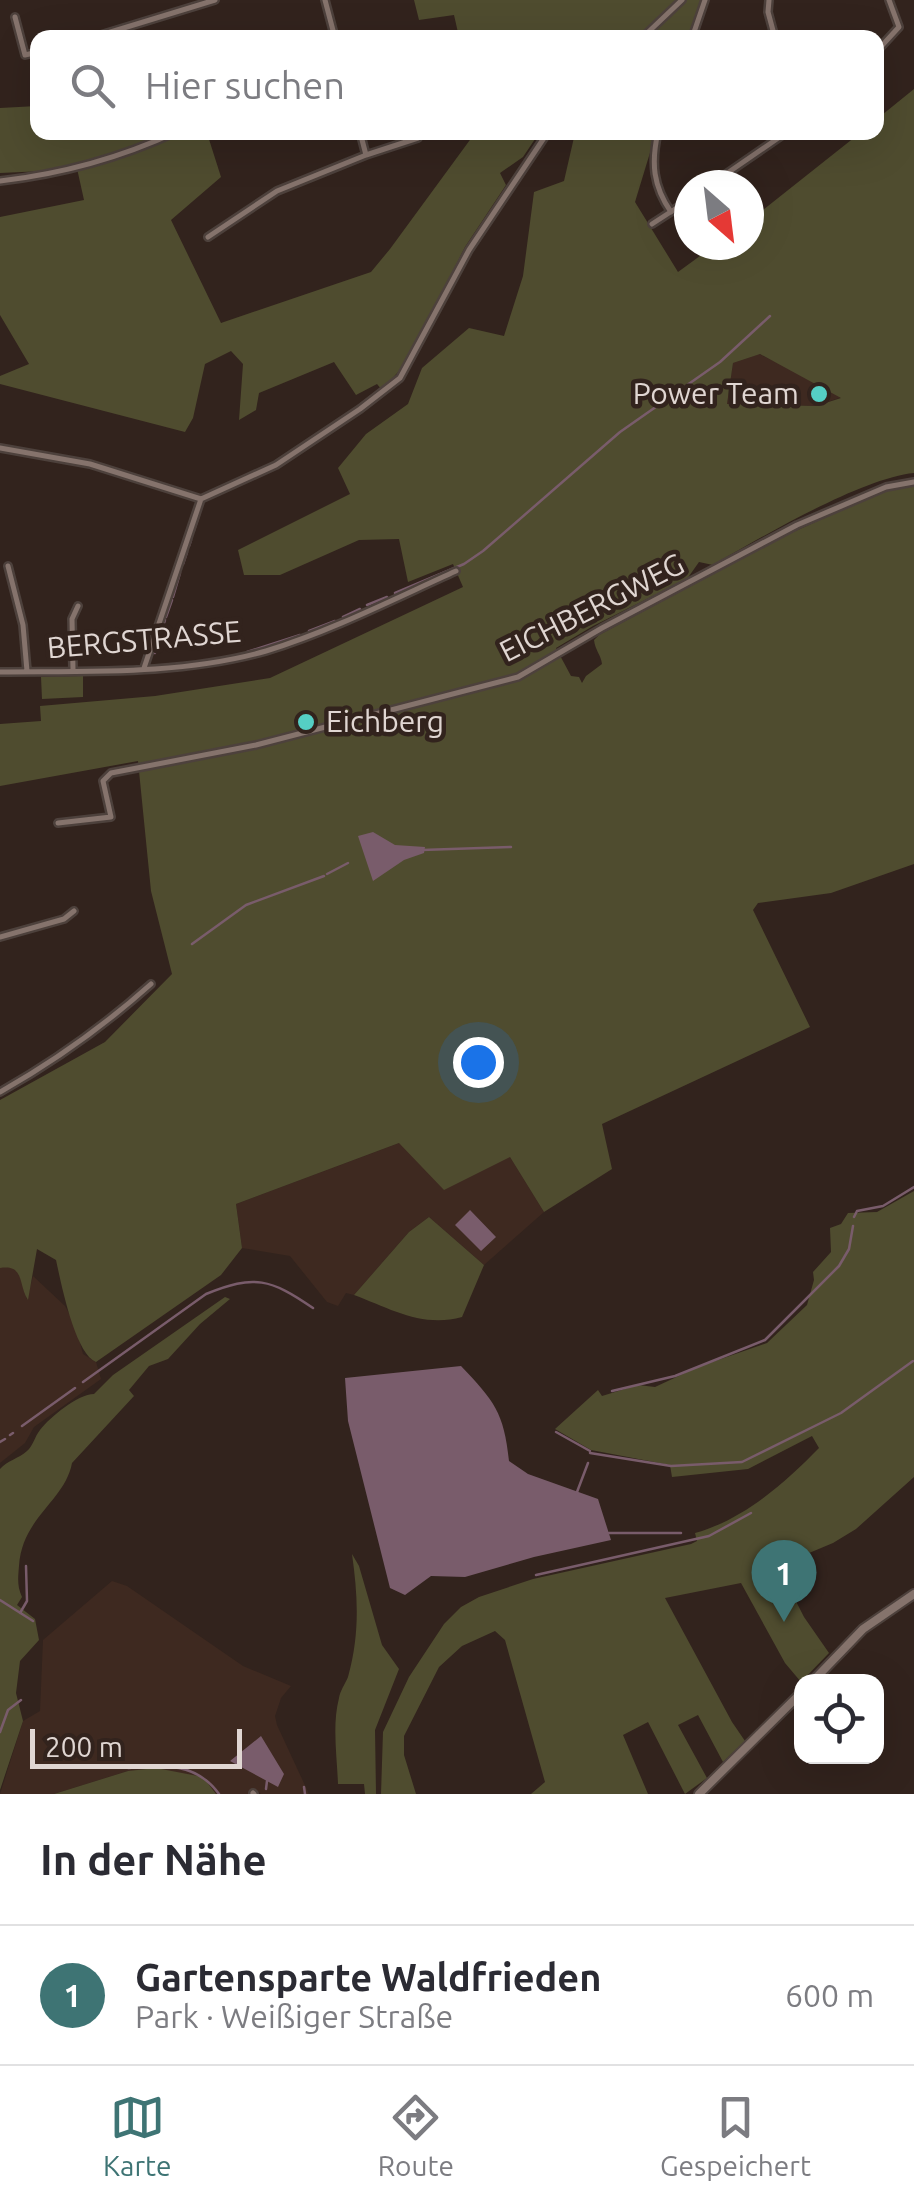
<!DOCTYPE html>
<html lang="de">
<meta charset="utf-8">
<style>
body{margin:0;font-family:Ubuntu,sans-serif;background:#f7f7f7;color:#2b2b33}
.controls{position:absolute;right:30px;bottom:30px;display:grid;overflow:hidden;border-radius:20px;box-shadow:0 10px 40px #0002}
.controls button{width:90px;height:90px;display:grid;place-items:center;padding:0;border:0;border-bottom:2px solid #e1e1e2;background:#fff;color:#2b2b33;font:50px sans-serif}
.compass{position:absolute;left:674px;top:170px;width:90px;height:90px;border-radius:50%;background:#fff;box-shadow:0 10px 40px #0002;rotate:152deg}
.scale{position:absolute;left:30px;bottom:25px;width:212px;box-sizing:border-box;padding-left:10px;border:5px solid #e0d6d2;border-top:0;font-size:28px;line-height:35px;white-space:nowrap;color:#e0d6d2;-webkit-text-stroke:8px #32231d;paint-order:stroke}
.you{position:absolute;left:478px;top:1062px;width:35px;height:35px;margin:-25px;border:8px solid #fff;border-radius:50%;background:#1a73e8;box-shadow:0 0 0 15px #1a73e833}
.badge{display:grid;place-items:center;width:65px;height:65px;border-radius:50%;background:#3e7474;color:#fff;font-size:32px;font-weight:700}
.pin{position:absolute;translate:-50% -82px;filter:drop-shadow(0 2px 5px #0008)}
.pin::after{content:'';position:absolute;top:52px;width:35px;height:30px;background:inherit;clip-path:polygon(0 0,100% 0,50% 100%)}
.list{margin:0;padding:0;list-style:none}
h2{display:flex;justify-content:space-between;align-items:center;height:130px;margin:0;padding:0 40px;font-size:42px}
h2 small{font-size:32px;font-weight:400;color:#7c7c81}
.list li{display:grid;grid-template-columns:65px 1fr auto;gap:30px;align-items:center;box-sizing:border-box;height:140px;padding:0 40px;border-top:2px solid #e1e1e2}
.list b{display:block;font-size:38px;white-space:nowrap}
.list p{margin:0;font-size:32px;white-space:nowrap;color:#7c7c81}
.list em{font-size:32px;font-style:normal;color:#7c7c81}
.icon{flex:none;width:55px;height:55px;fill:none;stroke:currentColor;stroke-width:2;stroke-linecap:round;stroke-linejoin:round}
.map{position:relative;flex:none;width:914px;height:1794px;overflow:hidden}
.search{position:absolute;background:#fff;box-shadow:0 10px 40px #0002;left:30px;right:30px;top:30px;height:110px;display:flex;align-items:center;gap:25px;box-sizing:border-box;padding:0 35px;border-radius:20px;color:#7c7c81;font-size:38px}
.sheet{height:270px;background:#fff}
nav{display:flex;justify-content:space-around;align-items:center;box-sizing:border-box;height:140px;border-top:2px solid #e1e1e2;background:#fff;font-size:28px;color:#7c7c81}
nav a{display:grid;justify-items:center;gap:5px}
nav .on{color:#3e7474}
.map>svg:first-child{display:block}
</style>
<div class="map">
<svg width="914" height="1794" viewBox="0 0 914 1794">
<rect width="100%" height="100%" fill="#32231d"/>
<!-- built -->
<path fill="#3e2920" d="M 759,354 L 806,376 L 842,397 L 816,406 L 727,404 L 733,363 Z
M 399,1143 L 510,1157 L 544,1212 L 484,1265 L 429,1217 L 409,1232 L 354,1295 L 346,1293 L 338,1306 L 327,1302 L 290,1256 L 242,1248 L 236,1204 Z
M 3,1266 L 16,1269 L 22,1275 L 27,1299 L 33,1276 L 65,1306 L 75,1324 L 83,1354 L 96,1362 L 101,1379 L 34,1427 L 25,1443 L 0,1463 L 0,1268 Z
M 112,1581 L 127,1586 L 243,1666 L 291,1686 L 281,1698 L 275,1716 L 277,1725 L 309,1794 L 261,1794 L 255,1789 L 252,1794 L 216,1794 L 203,1777 L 128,1771 L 54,1794 L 0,1794 L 23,1721 L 40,1711 L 43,1640 Z"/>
<!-- green -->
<path fill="#4f4c2f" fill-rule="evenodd" d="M 414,0 L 702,0 L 690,38 L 459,37 L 454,15 L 419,20 Z
M 914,89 L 914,473 C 862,478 761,537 713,565 L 699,562 L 687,579 L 593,626 L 556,648 L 571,676 L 579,677 L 582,683 L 586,676 L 602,664 C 601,655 595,650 594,640 L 599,635 L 782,537 L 891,488 L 914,485 L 914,864 L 831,893 L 758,903 L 753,910 L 810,1027 L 602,1124 L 612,1169 L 544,1212 L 510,1157 L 444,1190 L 399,1143 L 236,1204 L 242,1248 L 221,1275 L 96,1362 C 75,1354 61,1283 56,1260 L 37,1249 L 28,1300 C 18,1285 25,1264 0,1268 L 0,1100 L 105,1042 L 172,974 L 151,891 L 138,761 L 0,786 L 0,724 L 41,721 L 40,706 L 155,696 L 270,678 L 463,587 L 453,564 L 408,582 L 399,539 L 359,540 L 280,575 L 244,575 L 238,550 L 350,494 L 338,468 L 366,434 L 408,404 L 422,368 L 469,328 L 504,336 L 523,276 L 534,192 L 564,181 L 575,133 L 656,133 L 635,202 L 678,272 L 715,245 L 749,245 L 749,221 L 860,133 L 876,132 L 877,119 ZM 760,354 L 841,398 L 816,406 L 727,404 L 733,363 Z
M 37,106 L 38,132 L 207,133 L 221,177 L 171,220 L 221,323 L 371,272 L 390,249 L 475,133 L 539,133 L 523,157 L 500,173 L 506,185 L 465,247 L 407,362 L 382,390 L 377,384 L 356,395 L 334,362 L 259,393 L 256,410 L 239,420 L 243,364 L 231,351 L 205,364 L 193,418 L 185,432 L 0,384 L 0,376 L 29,364 L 0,315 L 0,217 L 84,200 L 76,164 L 44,171 L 0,173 L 0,108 Z
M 83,676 L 83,697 L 42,699 L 41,677 Z
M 914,1191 L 914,1477 L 856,1529 L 833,1543 L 778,1566 L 804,1617 L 829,1653 L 801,1682 L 785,1663 L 741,1583 L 665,1598 L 732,1722 L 745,1741 L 723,1762 L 698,1715 L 678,1725 L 707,1778 L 685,1794 L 648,1722 L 623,1735 L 648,1794 L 531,1794 L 545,1782 L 505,1640 L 495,1631 L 462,1646 L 439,1667 L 404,1736 L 404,1755 L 416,1794 L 381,1794 L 383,1732 L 409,1677 L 444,1624 L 461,1607 L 479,1597 L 533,1579 L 691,1544 L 697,1541 L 695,1533 C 743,1520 785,1483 819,1448 L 812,1436 L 748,1469 L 672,1477 L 670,1465 L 591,1450 L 555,1429 L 598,1390 L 602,1396 L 638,1385 L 655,1387 L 698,1367 L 767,1343 L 807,1305 L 814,1280 L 813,1272 L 831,1252 L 830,1228 L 841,1224 L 848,1213 L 877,1212 Z
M 429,1217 L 484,1265 L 462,1317 C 423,1328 391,1309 354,1295 L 409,1232 Z
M 225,1297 L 230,1299 L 200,1324 L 168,1359 L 149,1366 L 129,1390 L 134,1396 L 72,1463 C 65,1501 22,1517 19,1566 C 18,1578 17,1586 22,1597 L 17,1605 L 35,1619 L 39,1640 L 20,1661 L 16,1693 L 23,1721 L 0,1790 L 0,1469 C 8,1460 18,1459 27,1451 C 33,1446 35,1436 40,1430 C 50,1417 78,1394 94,1394 L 113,1375 Z
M 352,1554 L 359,1566 L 382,1645 L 399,1669 L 375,1730 L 376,1794 L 365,1794 L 364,1784 L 338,1784 C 337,1756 332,1725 339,1698 C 340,1691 345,1684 348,1677 C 360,1634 358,1597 352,1554 Z
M 156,1768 L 203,1777 L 216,1794 L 54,1794 L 128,1771 Z"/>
<!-- water -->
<path fill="#795c6b" d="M 373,832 L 395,845 L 425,847 L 424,853 L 404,860 L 373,881 L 358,836 Z
M 470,1210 L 496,1237 L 481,1251 L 455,1225 Z
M 461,1366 C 494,1401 504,1412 509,1461 L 528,1474 L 598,1499 L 611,1540 L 534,1557 L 465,1577 L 431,1576 L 405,1595 L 390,1588 L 348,1421 L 345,1378 Z
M 261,1736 L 284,1774 L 278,1787 L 230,1761 Z"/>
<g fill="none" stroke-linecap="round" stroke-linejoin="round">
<!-- stream -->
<path stroke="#795c6b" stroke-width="2.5" d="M 194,530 L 199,515
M 189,546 L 191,540
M 183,564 L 187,552
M 395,593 L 464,564 L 483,551 L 620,432 L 720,362 L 770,316
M 173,597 L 180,573
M 367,605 L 387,597
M 166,617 L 172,600
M 343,617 L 360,609
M 309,631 L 335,621
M 159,640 L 165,620
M 247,652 L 300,635
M 155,653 L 158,642
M 422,850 L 511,847
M 327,874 L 348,863
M 192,944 L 246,905 L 324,876
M 854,1217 L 857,1211 L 883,1206 L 914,1187
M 83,1382 L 206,1294 C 254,1274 271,1279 313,1308
M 612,1391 L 675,1376 L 765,1340 L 839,1266 L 849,1249 L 853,1226
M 22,1426 L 75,1388
M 556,1432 L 590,1451
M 10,1435 L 13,1433
M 0,1442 L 5,1439
M 590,1453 L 671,1466 L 742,1462 L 841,1413 L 913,1361
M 577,1492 L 588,1463
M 609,1533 L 681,1533
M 536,1575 L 709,1536 L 751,1513
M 0,1600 L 33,1621
M 20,1613 L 27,1601 L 26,1566
M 0,1732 L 8,1710 L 21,1700
M 128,1768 C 164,1765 196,1762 219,1794
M 304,1787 L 305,1794
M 266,1789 L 267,1781"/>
<!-- street casing -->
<g stroke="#4d413c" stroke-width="10">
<path id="street" d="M 325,0 L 335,38
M 769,0 L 768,12 L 775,38
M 15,17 L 25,55 L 38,52
M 91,38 L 215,0
M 642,38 L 682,0
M 692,38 L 705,0
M 876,52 L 899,27 L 889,0
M 360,132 L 366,155
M 658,132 C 651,163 653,186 671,212
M 0,181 C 61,174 120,158 176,132
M 710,185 L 787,132
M 652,224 L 689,200
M 208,237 L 277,191 L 366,155 L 418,138
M 0,448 L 90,464 L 201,499
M 8,566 L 23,625 L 27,671
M 144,668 L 201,499 L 276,465 L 360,409 L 400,378 L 469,250 L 548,132
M 73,670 L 72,619 L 78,606
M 0,672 C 87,671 182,675 266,651 C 331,631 394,599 456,571
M 58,823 L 111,817 L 103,781 L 111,773 L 256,745 L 518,677 L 602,628 L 797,525 L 886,487 L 914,482
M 0,937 L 64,919 L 74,911
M 0,1092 C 55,1061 104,1026 151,984
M 253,1793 L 254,1794"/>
</g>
<!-- secondary casing -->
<g stroke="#4d413c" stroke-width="12">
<path id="secondary" d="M 812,1682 L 863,1629 L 914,1594
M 699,1794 L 802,1692"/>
</g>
<!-- street -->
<use href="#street" stroke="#85736c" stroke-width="5"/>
<!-- secondary -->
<use href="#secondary" stroke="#85736c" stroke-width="8"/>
</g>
<!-- markers -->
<g fill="#55cec4" stroke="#32231d" stroke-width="4">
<circle cx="819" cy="394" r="10"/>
<circle cx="306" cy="722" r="10"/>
</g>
<g text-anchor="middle" stroke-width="9" stroke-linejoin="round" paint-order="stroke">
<!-- poi labels -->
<g font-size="30" fill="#e0d6d2" stroke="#32231d" text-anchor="end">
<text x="799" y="404">Power Team</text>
<text x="326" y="732" text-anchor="start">Eichberg</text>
</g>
<!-- street labels -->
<g font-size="30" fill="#e0d6d2" stroke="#32231d">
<text transform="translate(592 608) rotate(-27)" y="10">EICHBERGWEG</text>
<text transform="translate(144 640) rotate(-5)" y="10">BERGSTRASSE</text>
</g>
</g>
</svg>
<div class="controls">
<button><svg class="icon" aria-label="locate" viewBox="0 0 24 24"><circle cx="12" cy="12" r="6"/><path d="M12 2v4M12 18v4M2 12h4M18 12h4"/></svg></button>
</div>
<svg class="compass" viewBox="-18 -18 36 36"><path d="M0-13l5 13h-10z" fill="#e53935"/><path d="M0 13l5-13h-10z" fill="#7c7c81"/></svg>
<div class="scale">200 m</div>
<div class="you"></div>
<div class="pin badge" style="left:784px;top:1622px">1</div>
<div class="search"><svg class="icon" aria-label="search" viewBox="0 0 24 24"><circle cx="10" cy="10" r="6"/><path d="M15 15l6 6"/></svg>Hier suchen</div>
</div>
<section class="sheet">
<h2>In der Nähe<small></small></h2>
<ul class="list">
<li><span class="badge">1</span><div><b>Gartensparte Waldfrieden</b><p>Park · Weißiger Straße</p></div><em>600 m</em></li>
</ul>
</section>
<nav>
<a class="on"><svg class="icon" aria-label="map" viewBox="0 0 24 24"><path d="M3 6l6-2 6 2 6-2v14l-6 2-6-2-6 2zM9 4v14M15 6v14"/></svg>Karte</a>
<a><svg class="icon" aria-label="directions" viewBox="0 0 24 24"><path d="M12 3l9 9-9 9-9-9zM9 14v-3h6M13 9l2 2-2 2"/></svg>Route</a>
<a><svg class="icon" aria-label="saved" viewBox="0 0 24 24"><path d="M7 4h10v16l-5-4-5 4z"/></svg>Gespeichert</a>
</nav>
